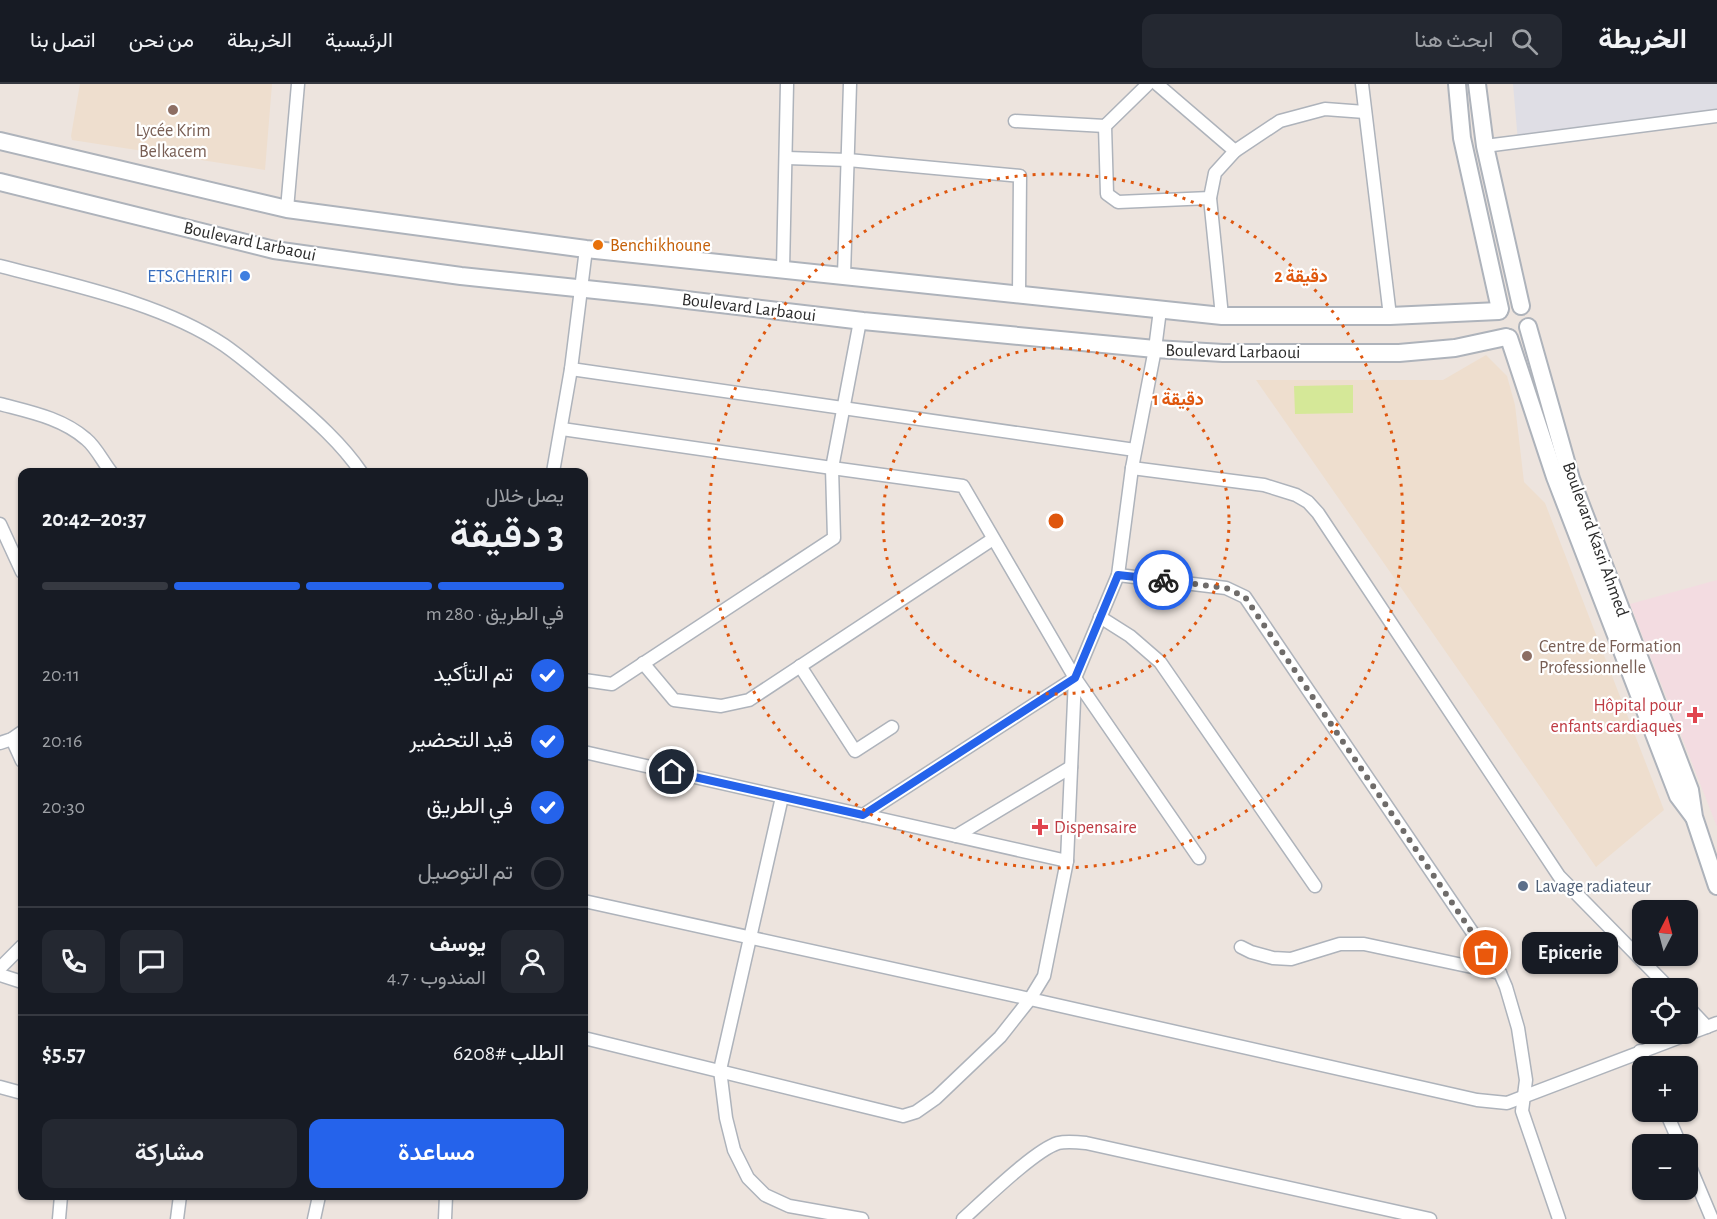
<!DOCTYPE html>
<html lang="ar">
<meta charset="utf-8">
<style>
body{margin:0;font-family:"Alegreya Sans",Vazirmatn,sans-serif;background:#242831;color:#f1f3f6;direction:rtl;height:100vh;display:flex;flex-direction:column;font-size:22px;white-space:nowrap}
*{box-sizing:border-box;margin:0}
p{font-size:20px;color:#9ea1a6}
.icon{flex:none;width:33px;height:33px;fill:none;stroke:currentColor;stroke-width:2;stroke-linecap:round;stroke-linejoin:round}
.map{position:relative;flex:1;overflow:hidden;direction:ltr}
.side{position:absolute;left:18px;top:384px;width:570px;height:732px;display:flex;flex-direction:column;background:#171b24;border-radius:12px;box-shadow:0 2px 4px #0004;direction:rtl}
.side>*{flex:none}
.needle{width:39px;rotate:6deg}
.buttons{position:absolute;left:1632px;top:816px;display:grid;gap:12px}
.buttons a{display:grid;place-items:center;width:66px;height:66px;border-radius:12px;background:#171b24;box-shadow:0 2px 4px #0004;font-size:30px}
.pin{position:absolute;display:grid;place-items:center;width:51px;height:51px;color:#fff;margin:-26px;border:3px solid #fff;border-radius:50%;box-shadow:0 2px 6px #0007}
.courier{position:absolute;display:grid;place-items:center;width:60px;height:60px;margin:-30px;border:4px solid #2563eb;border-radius:50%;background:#fff;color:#222;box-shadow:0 2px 8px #0007}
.bubble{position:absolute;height:42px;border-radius:12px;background:#171b24;box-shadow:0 2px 4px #0004;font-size:20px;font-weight:600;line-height:42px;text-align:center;direction:rtl}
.headline em{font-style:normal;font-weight:600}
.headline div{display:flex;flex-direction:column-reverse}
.headline{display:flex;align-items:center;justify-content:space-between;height:102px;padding:0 24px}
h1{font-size:39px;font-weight:600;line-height:45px}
.bar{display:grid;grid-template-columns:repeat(4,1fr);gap:9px 6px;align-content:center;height:72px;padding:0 24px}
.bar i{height:8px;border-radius:4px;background:#363941}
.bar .current{background:#2563eb}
.bar p{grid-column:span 4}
.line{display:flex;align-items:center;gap:15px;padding:0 24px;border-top:2px solid #363941}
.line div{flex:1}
.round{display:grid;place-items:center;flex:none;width:63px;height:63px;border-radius:12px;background:#242831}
ol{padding:0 24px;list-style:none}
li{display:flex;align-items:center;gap:18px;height:66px}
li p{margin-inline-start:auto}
li .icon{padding:6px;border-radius:50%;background:#2563eb;color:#fff;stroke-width:4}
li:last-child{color:#9ea1a6}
li i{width:33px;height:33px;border:3px solid #363941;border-radius:50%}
.primary-button{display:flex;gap:12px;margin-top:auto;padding:12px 24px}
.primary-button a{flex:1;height:69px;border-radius:12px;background:#2563eb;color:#fff;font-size:24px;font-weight:600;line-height:69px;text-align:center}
.primary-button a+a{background:#242831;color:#f1f3f6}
header{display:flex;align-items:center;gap:36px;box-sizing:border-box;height:84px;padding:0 30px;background:#171b24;border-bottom:2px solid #363941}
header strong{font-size:28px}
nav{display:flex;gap:33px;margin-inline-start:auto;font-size:21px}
.search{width:420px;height:54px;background:#242831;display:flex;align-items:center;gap:15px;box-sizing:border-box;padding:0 21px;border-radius:12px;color:#9ea1a6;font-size:22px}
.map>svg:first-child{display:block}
.industrial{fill:#dfdee5}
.education{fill:#eedece}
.medical{fill:#f3dce1}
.pitch{fill:#d5e898}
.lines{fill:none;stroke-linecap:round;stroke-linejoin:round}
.minor-casing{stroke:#aeb3bb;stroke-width:15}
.secondary-casing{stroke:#aeb3bb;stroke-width:20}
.minor{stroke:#fff;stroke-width:12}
.secondary{stroke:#fff;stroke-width:16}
.done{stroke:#6f6c6a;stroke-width:6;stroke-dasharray:0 10.8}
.route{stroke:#2563eb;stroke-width:8}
.ring{fill:none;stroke:#df570e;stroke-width:3;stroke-dasharray:3 6}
.education-dot{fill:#8d6e63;stroke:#fff;stroke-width:2}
.food-dot{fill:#e8710a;stroke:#fff;stroke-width:2}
.shop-dot{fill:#3f7fe0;stroke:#fff;stroke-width:2}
.health-dot{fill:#e0444e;stroke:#fff;stroke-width:2}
.service-dot{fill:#5c6f8a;stroke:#fff;stroke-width:2}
.labels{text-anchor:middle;stroke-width:4.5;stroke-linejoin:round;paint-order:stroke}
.education-label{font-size:18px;fill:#785e54;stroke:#fff}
.street-label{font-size:18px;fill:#2b2b2b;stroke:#fff}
.food-label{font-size:18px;fill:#c56008;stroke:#fff;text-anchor:start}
.shop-label{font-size:18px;fill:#366cbe;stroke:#fff;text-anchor:end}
.health-label{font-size:18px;fill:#be3a42;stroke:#fff;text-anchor:end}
.service-label{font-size:18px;fill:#4e5e75;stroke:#fff;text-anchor:start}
.centre{fill:#df570e;stroke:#fff;stroke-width:3}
.ring-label{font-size:18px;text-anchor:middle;font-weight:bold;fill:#df570e;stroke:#fff;stroke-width:4.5;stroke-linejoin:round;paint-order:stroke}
</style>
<header>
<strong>الخريطة</strong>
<div class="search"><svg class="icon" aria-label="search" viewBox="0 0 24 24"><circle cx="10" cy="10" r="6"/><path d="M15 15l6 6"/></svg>ابحث هنا</div>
<nav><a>الرئيسية</a><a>الخريطة</a><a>من نحن</a><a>اتصل بنا</a></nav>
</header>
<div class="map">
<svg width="1717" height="1135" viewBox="0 0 1717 1135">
<rect width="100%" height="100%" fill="#ede4de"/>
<polygon class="industrial" points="1513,0 1717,0 1717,32 1518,58"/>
<g class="education">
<polygon points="80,0 272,0 265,86 72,56 71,52"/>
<polygon points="1486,271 1507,292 1515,321 1524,398 1545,419 1664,726 1596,783 1256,296 1443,296"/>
</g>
<polygon class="medical" points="1717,496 1717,743 1630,520"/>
<polygon class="pitch" points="1353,301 1353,329 1295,330 1294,302"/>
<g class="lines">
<defs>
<g id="minor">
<polyline points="1157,0 1235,67"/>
<polyline points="1362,0 1390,232"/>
<polyline points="1015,37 1105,42 1148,0"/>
<polyline points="1105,42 1107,110 1118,118 1210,114"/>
<polyline points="1485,62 1717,32"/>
<polyline points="787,74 848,76 1020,92 1019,210"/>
<polyline points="287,125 298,0"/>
<path d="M0,182C72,201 162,219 224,261C247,277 267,295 288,313C314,335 342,360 361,388"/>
<polyline points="783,185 787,0"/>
<polyline points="844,191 850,0"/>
<polyline points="1160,226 1155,265 1132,384 1118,491 1075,594 1067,777 1044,892 1030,915 1477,1016 1507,1019 1717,939"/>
<polyline points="1222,232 1210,114 1215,89 1235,67 1280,37 1325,25 1365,28"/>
<polyline points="571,285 1135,366"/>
<path d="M0,320C30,328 62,334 86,355C96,363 103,378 111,388"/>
<polyline points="562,345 832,384 860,237"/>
<polyline points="1132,384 1264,401 1296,411 1308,418 1318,429 1559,792 1669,904"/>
<polyline points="553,388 571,285 586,165"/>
<polyline points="0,440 22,488"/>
<polyline points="1118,491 1226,504 1245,513 1500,889 1506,903 1518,944 1526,996 1522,1027 1559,1135"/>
<polyline points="1100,533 1130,552 1160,578 1315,802"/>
<polyline points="643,579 674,616 721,622 749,616 993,455"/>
<polyline points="800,582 855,667 892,643"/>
<polyline points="584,596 612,600 834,454 832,384 963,402 1075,594 1199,774"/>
<polyline points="12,655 22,677"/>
<polyline points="0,659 12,655 22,648"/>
<polyline points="584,668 1067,777"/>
<polyline points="782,713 720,986 726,1034 734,1066 748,1094 765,1111 789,1122 862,1135"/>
<polyline points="863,731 1075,594"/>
<polyline points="956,752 1071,683"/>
<polyline points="584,817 1030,915 1000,953 936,1014 916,1028 903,1032 584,954"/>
<polyline points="1241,863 1251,868 1273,874 1291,875 1340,860 1364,860 1500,889"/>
<polyline points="0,884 22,862"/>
<polyline points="0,891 22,898"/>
<polyline points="1688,923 1707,943"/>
<polyline points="1640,967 1647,982"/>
<polyline points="0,1003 22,1009"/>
<polyline points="1666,1028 1680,1060"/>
<polyline points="1688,1078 1712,1135"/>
<polyline points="59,1135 61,1112"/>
<polyline points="177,1135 180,1112"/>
<polyline points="314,1135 319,1112"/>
<polyline points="445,1135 446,1112"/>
<path d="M963,1135C983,1117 1035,1066 1058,1059C1066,1057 1077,1058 1086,1059L1430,1135"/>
</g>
<g id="secondary">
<polyline points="1457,0 1462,54 1500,225"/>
<polyline points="1477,0 1485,62 1521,222"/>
<polyline points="0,57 287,125 586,165 1222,232 1390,232 1499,227"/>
<polyline points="0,98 274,166 461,192 653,212 863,237 1155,265 1223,269 1399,269 1455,264 1506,253"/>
<polyline points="1528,243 1571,395 1690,706 1694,733 1717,802"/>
<polyline points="1509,254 1555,393 1678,712 1693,732"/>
</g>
</defs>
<use href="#minor" class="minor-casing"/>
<use href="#secondary" class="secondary-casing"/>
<use href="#minor" class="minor"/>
<use href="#secondary" class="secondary"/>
</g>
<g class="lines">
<polyline class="done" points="1163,496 1226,504 1245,513 1486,869"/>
<polyline class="route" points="672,688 863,731 1075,594 1118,491 1163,496"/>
</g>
<g class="ring">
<circle cx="1056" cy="437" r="173"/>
<circle cx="1056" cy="437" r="347"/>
</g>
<g class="education-dot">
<circle cx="173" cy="26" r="6"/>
<circle cx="1527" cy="572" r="6"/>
</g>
<circle class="food-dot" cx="598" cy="161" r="6"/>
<circle class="shop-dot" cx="245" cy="192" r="6"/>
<g class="health-dot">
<path d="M1692 622h6v6h6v6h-6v6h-6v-6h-6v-6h6z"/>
<path d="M1037 734h6v6h6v6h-6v6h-6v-6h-6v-6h6z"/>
</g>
<circle class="service-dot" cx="1523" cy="802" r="6"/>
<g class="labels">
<g class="education-label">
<text x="173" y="52">Lycée Krim<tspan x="173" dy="21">Belkacem</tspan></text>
<text x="1539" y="568" text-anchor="start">Centre de Formation<tspan x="1539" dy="21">Professionnelle</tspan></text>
</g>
<g class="street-label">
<text transform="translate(250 157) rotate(12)" y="6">Boulevard Larbaoui</text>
<text transform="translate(749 223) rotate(7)" y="6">Boulevard Larbaoui</text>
<text transform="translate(1233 267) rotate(1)" y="6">Boulevard Larbaoui</text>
<text transform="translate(1596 455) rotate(70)" y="6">Boulevard Kasri Ahmed</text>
</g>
<g class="food-label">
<text x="610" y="167">Benchikhoune</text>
</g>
<g class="shop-label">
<text x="233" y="198">ETS.CHERIFI</text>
</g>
<g class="health-label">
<text x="1682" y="627">Hôpital pour<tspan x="1682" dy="21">enfants cardiaques</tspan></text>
<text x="1054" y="749" text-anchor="start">Dispensaire</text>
</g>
<g class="service-label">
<text x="1535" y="808">Lavage radiateur</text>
</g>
</g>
<circle cx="1056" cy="437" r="9" class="centre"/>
<g class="ring-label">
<text x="1301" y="198">2 دقيقة</text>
<text x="1178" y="321">1 دقيقة</text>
</g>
</svg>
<div class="buttons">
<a><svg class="needle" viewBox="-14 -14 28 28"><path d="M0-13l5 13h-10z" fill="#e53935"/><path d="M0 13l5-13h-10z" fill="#9ea1a6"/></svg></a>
<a><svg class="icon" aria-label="locate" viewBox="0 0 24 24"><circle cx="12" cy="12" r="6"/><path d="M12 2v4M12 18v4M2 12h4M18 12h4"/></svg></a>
<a>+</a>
<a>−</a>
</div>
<div class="pin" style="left:1486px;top:869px;background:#ea580c"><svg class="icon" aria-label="bag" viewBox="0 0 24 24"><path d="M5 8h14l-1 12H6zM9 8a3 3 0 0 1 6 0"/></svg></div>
<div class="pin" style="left:672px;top:688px;background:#1f2937"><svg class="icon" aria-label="home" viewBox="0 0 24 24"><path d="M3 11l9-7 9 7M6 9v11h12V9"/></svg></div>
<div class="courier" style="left:1163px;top:496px"><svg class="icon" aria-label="bike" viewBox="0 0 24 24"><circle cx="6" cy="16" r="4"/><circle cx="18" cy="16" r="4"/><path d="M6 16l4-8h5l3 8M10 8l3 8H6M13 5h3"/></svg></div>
<div class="bubble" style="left:1522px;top:848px;width:96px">Epicerie</div>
<section class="side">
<div class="headline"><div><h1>3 دقيقة</h1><p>يصل خلال</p></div><em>20:37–20:42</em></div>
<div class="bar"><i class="current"></i><i class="current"></i><i class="current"></i><i></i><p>في الطريق · 280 m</p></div>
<ol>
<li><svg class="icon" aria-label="check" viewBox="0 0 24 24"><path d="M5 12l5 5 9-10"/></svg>تم التأكيد<p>20:11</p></li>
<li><svg class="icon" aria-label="check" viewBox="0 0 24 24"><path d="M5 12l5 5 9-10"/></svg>قيد التحضير<p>20:16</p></li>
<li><svg class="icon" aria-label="check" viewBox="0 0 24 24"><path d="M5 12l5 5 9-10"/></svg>في الطريق<p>20:30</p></li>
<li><i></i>تم التوصيل</li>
</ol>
<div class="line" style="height:108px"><a class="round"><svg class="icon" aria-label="person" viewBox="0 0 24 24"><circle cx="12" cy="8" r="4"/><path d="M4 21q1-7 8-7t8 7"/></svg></a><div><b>يوسف</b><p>المندوب · 4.7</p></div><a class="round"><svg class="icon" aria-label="chat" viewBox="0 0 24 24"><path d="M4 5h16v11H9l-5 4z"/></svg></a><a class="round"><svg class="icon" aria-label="phone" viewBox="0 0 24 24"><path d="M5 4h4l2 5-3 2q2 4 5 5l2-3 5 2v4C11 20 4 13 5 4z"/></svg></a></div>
<div class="line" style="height:78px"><div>الطلب #6208</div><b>$5.57</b></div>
<div class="primary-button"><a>مساعدة</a><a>مشاركة</a></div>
</section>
</div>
